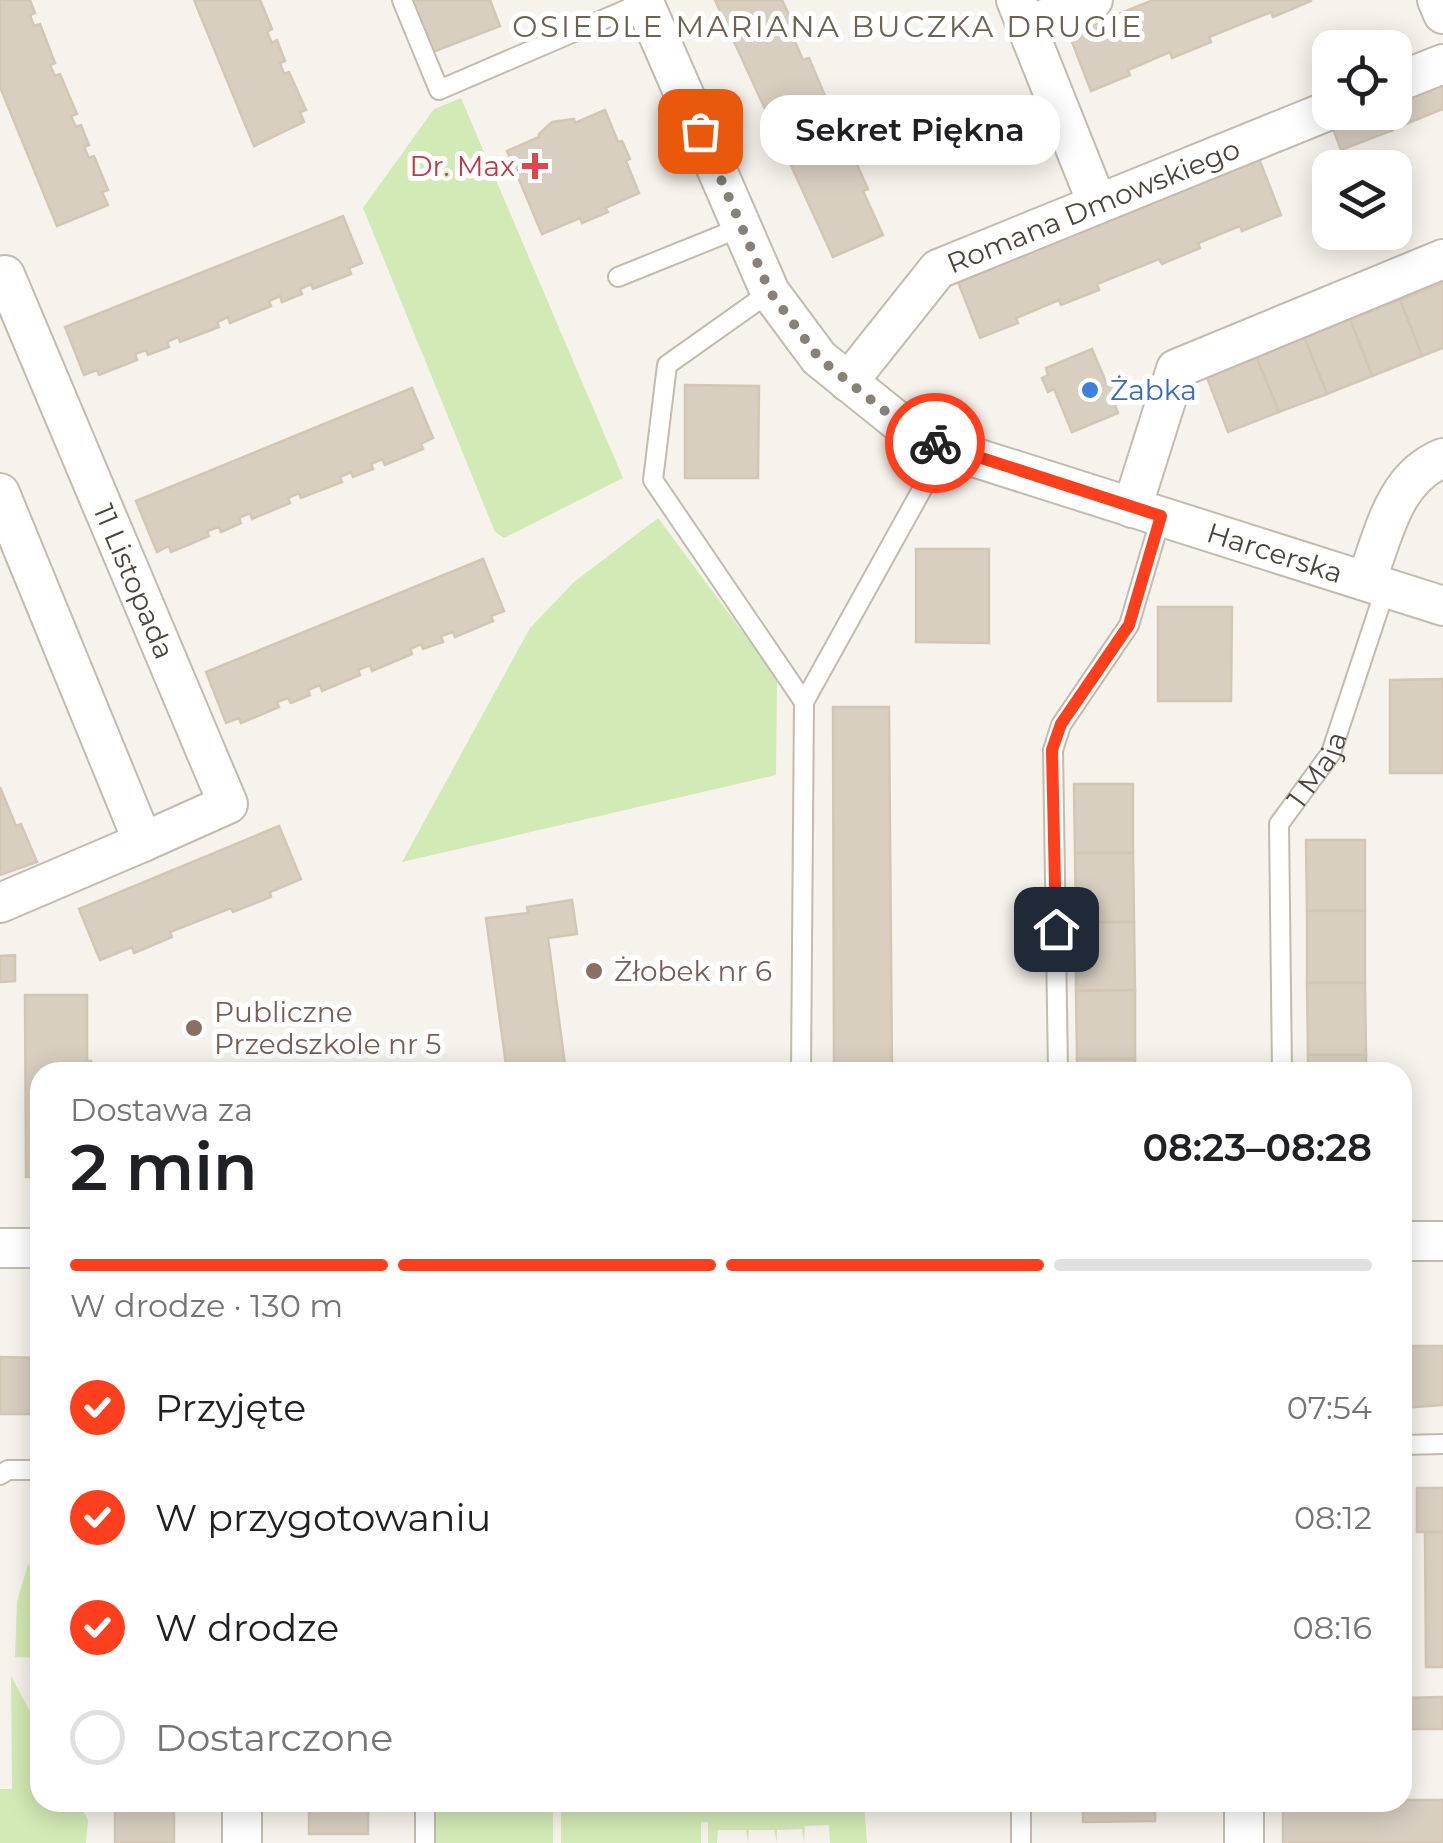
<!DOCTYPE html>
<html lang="pl">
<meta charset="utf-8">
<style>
body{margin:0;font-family:Montserrat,sans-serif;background:#f6f6f6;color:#202124;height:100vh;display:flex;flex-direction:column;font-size:38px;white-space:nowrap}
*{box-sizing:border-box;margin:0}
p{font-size:32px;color:#757577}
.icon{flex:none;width:55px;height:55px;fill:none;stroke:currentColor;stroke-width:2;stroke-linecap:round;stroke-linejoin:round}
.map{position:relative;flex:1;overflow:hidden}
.drawer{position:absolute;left:30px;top:1062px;width:1382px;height:750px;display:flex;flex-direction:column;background:#fff;border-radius:30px;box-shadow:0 5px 25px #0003}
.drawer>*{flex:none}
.tools{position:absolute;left:1312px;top:30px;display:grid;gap:20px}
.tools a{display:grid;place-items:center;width:100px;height:100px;border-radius:20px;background:#fff;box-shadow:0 5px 25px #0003;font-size:50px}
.pin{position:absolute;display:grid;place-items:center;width:85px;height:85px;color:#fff;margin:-42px;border-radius:20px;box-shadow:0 5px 15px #0006}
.courier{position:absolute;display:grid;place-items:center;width:100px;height:100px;margin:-50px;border:8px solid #fc3f1d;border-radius:50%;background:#fff;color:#222;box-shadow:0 2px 12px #0007}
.bubble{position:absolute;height:70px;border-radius:30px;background:#fff;box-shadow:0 5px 25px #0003;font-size:32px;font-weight:600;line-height:70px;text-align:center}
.summary em{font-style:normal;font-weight:600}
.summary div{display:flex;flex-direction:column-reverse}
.summary{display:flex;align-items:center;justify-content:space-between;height:170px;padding:0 40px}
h1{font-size:65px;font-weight:600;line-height:75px}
.bar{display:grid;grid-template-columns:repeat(4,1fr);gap:15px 10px;align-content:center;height:120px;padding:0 40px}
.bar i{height:12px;border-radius:8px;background:#e0e0e0}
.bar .on{background:#fc3f1d}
.bar p{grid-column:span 4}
ol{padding:0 40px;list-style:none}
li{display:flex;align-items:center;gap:30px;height:110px}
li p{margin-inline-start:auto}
li .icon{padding:10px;border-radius:50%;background:#fc3f1d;color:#fff;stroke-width:4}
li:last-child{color:#757577}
li i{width:55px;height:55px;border:5px solid #e0e0e0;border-radius:50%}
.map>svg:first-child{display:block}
.green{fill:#d2eab5}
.building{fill:#d8cfc1;stroke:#d3c7b4;stroke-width:2.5}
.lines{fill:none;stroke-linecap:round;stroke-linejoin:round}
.service-casing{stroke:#c2bbae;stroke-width:22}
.minor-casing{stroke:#c2bbae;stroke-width:42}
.service{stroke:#fff;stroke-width:18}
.minor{stroke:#fff;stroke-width:38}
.done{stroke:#878178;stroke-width:10;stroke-dasharray:0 18}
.route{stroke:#fc3f1d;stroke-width:12}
.health-dot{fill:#e0444e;stroke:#fff;stroke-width:4}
.shop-dot{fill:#3f7fe0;stroke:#fff;stroke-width:4}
.education-dot{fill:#8d6e63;stroke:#fff;stroke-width:4}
.labels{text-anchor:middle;stroke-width:10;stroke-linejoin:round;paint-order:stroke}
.health-label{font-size:28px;fill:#be3a42;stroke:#fff;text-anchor:end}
.street-label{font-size:28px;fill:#4b4439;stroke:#fff}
.shop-label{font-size:28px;fill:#366cbe;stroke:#fff;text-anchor:start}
.education-label{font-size:28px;fill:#785e54;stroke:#fff;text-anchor:start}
.neighbourhood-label{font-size:30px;letter-spacing:2.5px;fill:#6e6250;stroke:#fff}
</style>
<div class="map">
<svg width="1443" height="1843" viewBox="0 0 1443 1843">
<rect width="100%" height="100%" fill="#f6f3ec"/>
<g class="green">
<polygon points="461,98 623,478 504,538 495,532 363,208 434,109"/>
<polygon points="658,518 777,678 776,775 402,862 530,628 574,582"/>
<polygon points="28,1564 40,1580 40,1645 36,1658 15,1657 17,1602"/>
<polygon points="11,1676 40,1730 40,1802 79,1803 88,1820 86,1843 0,1843 0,1789 12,1789"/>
<rect x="436" y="1803" width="117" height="40"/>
<polygon points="561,1803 864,1803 867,1843 830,1843 829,1825 805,1826 804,1843 802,1829 777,1830 777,1843 774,1830 749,1830 748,1843 746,1830 718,1830 717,1843 708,1843 708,1822 701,1822 701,1843 561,1843"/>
</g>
<g class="building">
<polygon points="0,0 30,0 35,13 30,15 34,26 40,24 55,63 50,65 55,76 60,74 77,114 71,116 76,127 81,125 89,145 84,147 89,158 94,156 108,190 102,192 108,205 57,226 0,87"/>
<polygon points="194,0 260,0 272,29 267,32 272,43 277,40 285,61 280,63 284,74 289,72 306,110 300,112 304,122 254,146"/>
<polygon points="412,0 490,0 500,26 433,52"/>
<polygon points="715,0 782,0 798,34 793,37 803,60 809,58 825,96 821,98 846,153 851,151 868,189 863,191 883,235 833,257"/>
<polygon points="1153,0 1311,0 1311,1 1273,17 1271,12 1209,37 1211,42 1172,58 1170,52 1128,70 1130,75 1091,91 1069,34"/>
<polygon points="1443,82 1443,109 1403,125 1395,102"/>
<polygon points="605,110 618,142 622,141 630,159 626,161 639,193 605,208 608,212 582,223 580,218 542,234 507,151 539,137 539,134 552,122 574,119 575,123"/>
<polygon points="1368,112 1386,112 1393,130 1341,150 1332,126"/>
<polygon points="1259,159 1281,215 1242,231 1240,226 1198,243 1200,248 1162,264 1159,259 1097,284 1099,290 1061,305 1059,300 1016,318 1018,323 980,338 958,282"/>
<polygon points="343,216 362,263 349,268 351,274 313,289 311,284 300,289 302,294 282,302 280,296 269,301 271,306 230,323 228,317 217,322 219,327 180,342 178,337 167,342 169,347 148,355 146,350 135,354 137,360 99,375 97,370 84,375 65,327"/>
<polygon points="1443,283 1443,348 1422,356 1400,300"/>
<polygon points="1400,300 1422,356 1372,376 1350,319"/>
<polygon points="1350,319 1372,376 1327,394 1304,337"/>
<polygon points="1304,337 1327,394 1279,412 1256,356"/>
<polygon points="1092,349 1106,382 1119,376 1127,396 1114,402 1118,413 1072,432 1054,389 1048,392 1042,378 1048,375 1046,368"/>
<polygon points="1256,356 1279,412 1228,432 1206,375"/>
<polygon points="685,385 759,386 758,478 685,478"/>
<polygon points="412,388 433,438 421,444 423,449 385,465 382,459 371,464 373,469 353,477 351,472 340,477 342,482 301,498 299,493 288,498 290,503 252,519 250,513 239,518 241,523 221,532 219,527 207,531 209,536 171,552 169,546 157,552 136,501"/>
<polygon points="916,549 989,549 989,643 916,642"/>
<polygon points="483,559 504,611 491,616 493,621 455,637 453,632 441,636 443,642 423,649 421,644 410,649 412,654 372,671 370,665 358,670 360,675 322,691 320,685 308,690 310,695 291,703 288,698 277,702 279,707 241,723 239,718 226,723 206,672"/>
<polygon points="1158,607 1232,607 1231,701 1158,701"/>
<polygon points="1443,679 1443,773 1390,773 1390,680"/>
<polygon points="833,707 889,707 892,1072 834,1072"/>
<polygon points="1074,784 1133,784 1133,853 1075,853"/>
<polygon points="0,787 16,826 21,824 37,862 0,875"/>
<polygon points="279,826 301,879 270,892 271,897 233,912 231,908 170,932 172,937 134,953 132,947 100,960 79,909"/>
<polygon points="1306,840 1365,840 1365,911 1307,911"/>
<polygon points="1075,853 1133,853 1134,922 1076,922"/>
<polygon points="572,900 577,934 548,938 566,1072 507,1072 486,918 528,913 527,907"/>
<rect x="1307" y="911" width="58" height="72"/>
<polygon points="1076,922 1134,922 1135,990 1076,991"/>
<polygon points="15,955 15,981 0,982 0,956"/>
<polygon points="1307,983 1365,983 1366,1055 1308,1055"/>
<polygon points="1135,990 1135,1059 1077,1059 1076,991"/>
<polygon points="25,995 87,995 87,1061 91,1061 91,1072 40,1072 40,1177 26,1177"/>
<rect x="1308" y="1055" width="58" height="17"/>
<rect x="1077" y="1059" width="58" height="13"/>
<polygon points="1402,1346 1443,1346 1443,1405 1402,1408"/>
<polygon points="0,1357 40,1358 40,1414 0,1414"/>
<rect x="1417" y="1488" width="26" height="44"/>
<polygon points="1425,1532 1443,1532 1443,1667 1426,1667"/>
<polygon points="1443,1697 1443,1729 1402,1729 1402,1698"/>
<polygon points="1402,1800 1443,1800 1443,1843 1283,1843 1283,1802"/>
<rect x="115" y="1802" width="59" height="41"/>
<rect x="309" y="1802" width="59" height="32"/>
<polygon points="1083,1802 1155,1802 1155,1821 1083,1822"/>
</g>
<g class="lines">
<defs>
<g id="service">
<polyline points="402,0 439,90 644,2"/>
<polyline points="618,277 742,227"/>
<polyline points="770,292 667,365 653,480 804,702 801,1072"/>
<polyline points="804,702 945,448"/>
<polyline points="1058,1072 1053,750 1061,725 1129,625 1161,517"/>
<path id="s1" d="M1282,1072L1279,824L1331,753L1386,587"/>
<polyline points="1402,1445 1443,1444"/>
<polyline points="0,1475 8,1470 40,1470"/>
<polyline points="425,1843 425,1802"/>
<polyline points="1021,1843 1021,1806"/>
</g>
<g id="minor">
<path id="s2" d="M643,0L770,292L819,358L896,420L945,448L1443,606"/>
<polyline points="1016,0 1097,203"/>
<polyline points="1437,0 1443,14"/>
<polyline points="1027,26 1093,0"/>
<polyline points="1395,83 1443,64"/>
<path id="s3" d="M0,277L5,275L228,804L143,842"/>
<path id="s4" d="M848,382L938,269L1330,110"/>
<polyline points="0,493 143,842 0,903"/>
<polyline points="1132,508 1176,369 1443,259"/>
<path d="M1366,581C1384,535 1393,478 1443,458"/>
<polyline points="1402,1241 1443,1241"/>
<polyline points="0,1248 40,1248"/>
<polyline points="1244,1802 1244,1843"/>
<polyline points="242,1843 242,1802"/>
</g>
</defs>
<use href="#service" class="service-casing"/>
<use href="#minor" class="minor-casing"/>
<use href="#service" class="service"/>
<use href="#minor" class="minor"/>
</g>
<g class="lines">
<polyline class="done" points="700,131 770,292 819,358 896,420 935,443"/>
<polyline class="route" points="935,443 1161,516 1129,625 1061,724 1052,750 1056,929"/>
</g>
<path class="health-dot" d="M530 151h10v10h10v10h-10v10h-10v-10h-10v-10h10z"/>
<circle class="shop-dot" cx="1090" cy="390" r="10"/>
<g class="education-dot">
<circle cx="594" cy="971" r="10"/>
<circle cx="194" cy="1028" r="10"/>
</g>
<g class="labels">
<g class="health-label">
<text x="515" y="176">Dr. Max</text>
</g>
<g class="street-label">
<text dy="10" stroke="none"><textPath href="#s4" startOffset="312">Romana Dmowskiego</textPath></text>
<text dy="10" stroke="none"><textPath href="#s2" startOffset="902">Harcerska</textPath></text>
<text dy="10" stroke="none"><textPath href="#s3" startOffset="338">11 Listopada</textPath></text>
<text dy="10" stroke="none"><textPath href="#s1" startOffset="315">1 Maja</textPath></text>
</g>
<g class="shop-label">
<text x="1110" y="400">Żabka</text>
</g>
<g class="education-label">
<text x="614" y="981">Żłobek nr 6</text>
<text x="214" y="1022">Publiczne<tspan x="214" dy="32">Przedszkole nr 5</tspan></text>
</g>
<g class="neighbourhood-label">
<text x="828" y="37">OSIEDLE MARIANA BUCZKA DRUGIE</text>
</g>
</g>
</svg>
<div class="tools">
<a><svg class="icon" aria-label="locate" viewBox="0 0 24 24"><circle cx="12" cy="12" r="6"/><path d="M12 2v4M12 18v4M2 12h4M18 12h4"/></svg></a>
<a><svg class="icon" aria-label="layers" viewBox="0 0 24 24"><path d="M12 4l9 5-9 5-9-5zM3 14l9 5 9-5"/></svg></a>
</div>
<div class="pin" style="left:700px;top:131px;background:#ea580c"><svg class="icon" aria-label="bag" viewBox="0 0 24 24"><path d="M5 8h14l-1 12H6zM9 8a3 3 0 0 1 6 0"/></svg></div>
<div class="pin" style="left:1056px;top:929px;background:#1f2937"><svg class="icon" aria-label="home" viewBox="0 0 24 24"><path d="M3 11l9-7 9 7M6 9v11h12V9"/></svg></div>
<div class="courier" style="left:935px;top:443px"><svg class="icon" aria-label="bike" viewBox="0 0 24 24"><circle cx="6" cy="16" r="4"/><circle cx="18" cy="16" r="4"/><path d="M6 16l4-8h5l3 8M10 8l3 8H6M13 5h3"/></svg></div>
<div class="bubble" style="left:760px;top:95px;width:300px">Sekret Piękna</div>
<section class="drawer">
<div class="summary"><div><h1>2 min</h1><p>Dostawa za</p></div><em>08:23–08:28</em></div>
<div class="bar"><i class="on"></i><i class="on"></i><i class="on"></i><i></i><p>W drodze · 130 m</p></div>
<ol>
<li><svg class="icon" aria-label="check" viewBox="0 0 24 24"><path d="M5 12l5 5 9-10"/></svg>Przyjęte<p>07:54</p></li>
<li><svg class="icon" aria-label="check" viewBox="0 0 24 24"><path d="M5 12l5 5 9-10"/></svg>W przygotowaniu<p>08:12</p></li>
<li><svg class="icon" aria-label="check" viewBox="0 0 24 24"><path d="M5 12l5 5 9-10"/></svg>W drodze<p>08:16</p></li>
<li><i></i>Dostarczone</li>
</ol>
</section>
</div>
